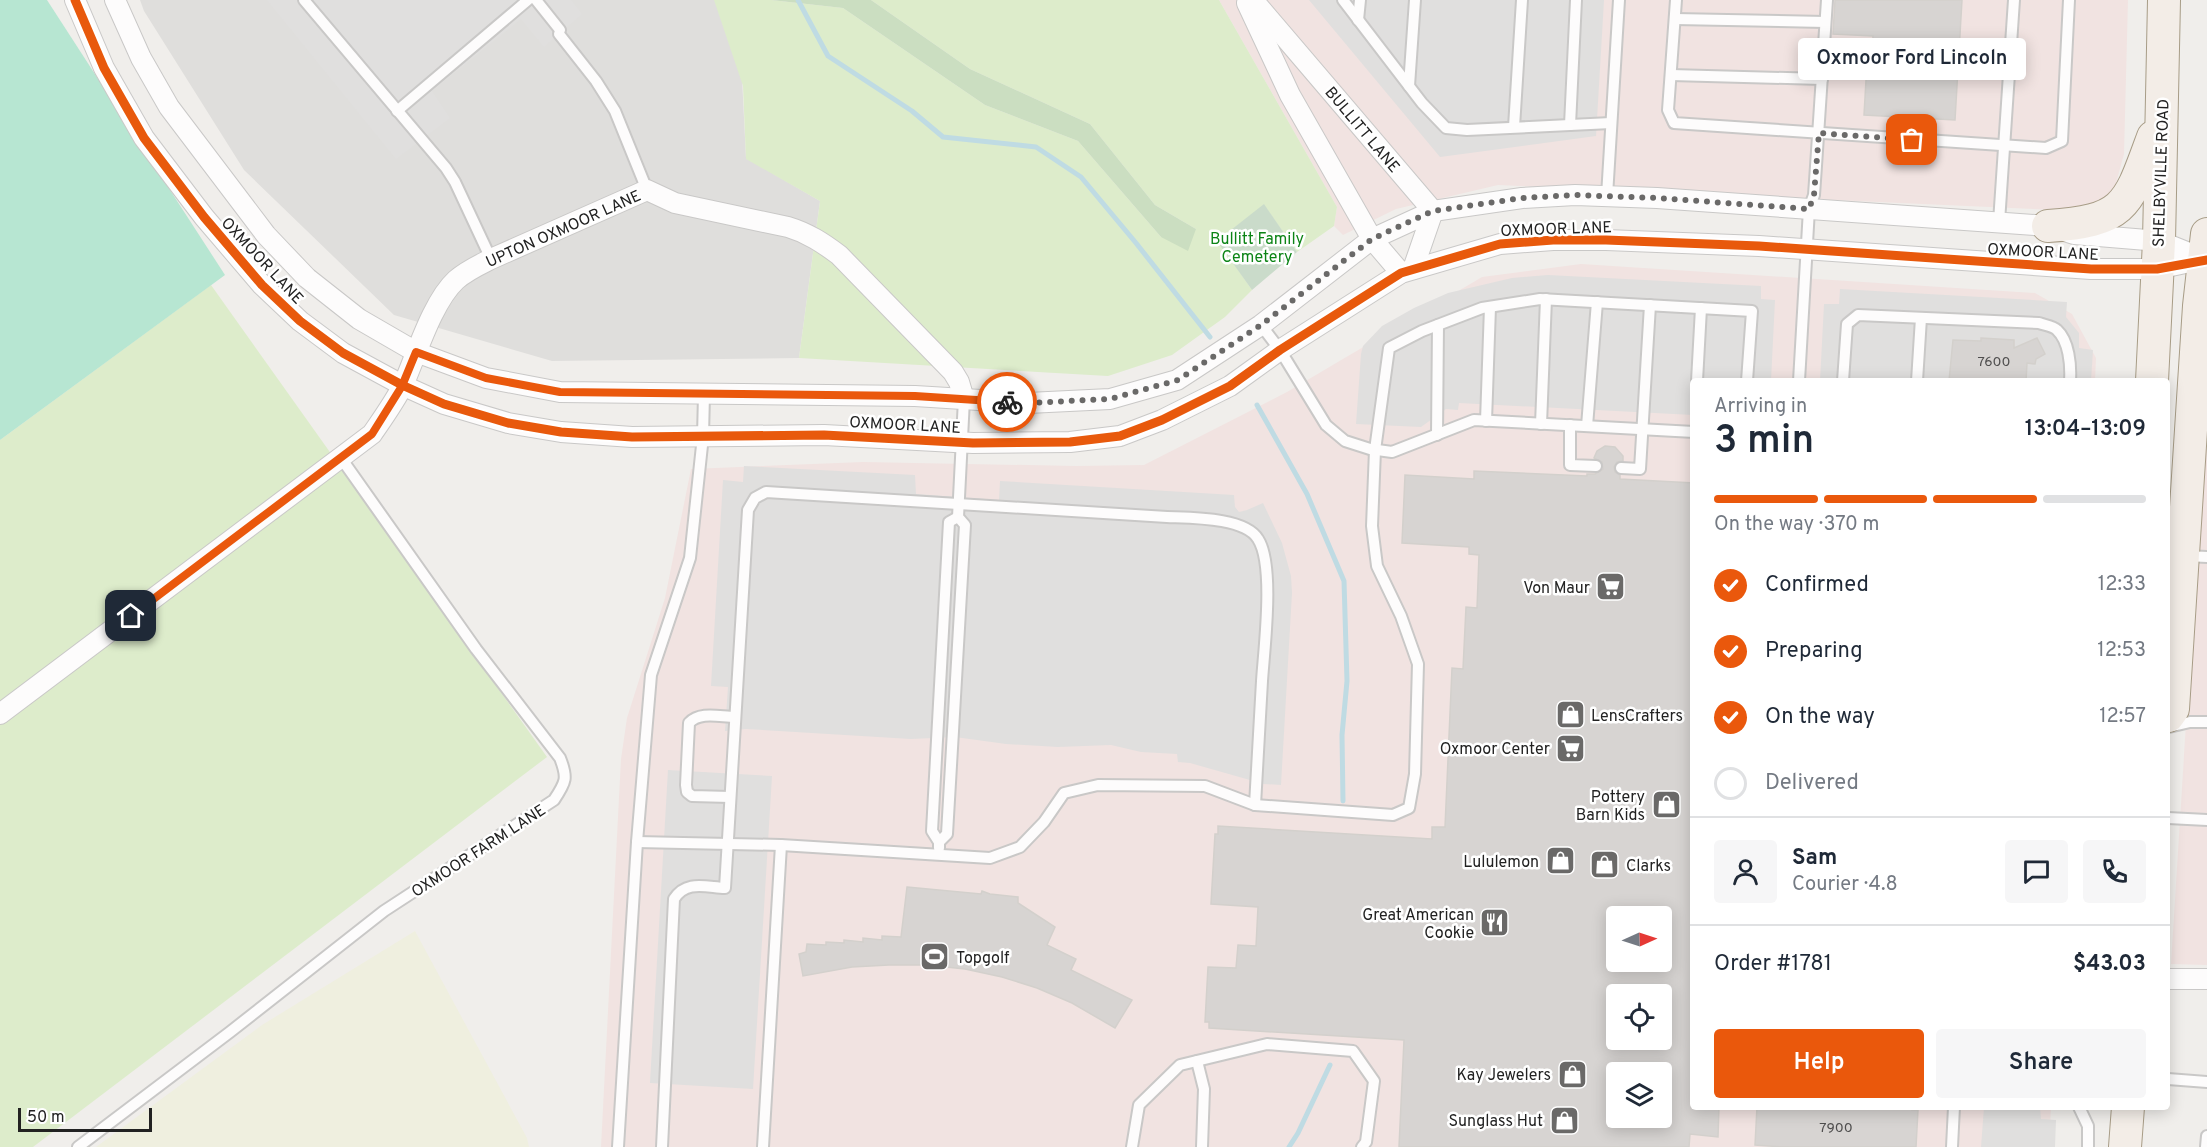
<!DOCTYPE html>
<meta charset="utf-8">
<style>
body{margin:0;font-family:Overpass,sans-serif;background:#f6f6f7;color:#1f2937;height:100vh;display:flex;flex-direction:column;font-size:22px;white-space:nowrap}
*{box-sizing:border-box;margin:0}
p{font-size:20px;color:#747a83}
.icon{flex:none;width:33px;height:33px;fill:none;stroke:currentColor;stroke-width:2;stroke-linecap:round;stroke-linejoin:round}
.map{position:relative;flex:1;overflow:hidden}
.panel{position:absolute;left:1690px;top:378px;width:480px;height:732px;display:flex;flex-direction:column;background:#fff;border-radius:6px;box-shadow:0 3px 15px #0003}
.panel>*{flex:none}
.needle{width:39px;rotate:87deg}
.fabs{position:absolute;left:1606px;top:906px;display:grid;gap:12px}
.fabs a{display:grid;place-items:center;width:66px;height:66px;border-radius:6px;background:#fff;box-shadow:0 3px 15px #0003;font-size:30px}
.scale{position:absolute;left:18px;bottom:15px;width:134px;box-sizing:border-box;padding-left:6px;border:3px solid #222;border-top:0;font-size:16px;line-height:21px;white-space:nowrap;color:#222;-webkit-text-stroke:4px #fff;paint-order:stroke}
.pin{position:absolute;display:grid;place-items:center;width:51px;height:51px;color:#fff;margin:-26px;border-radius:12px;box-shadow:0 3px 9px #0006}
.courier{position:absolute;display:grid;place-items:center;width:60px;height:60px;margin:-30px;border:4px solid #ea580c;border-radius:50%;background:#fff;color:#222;box-shadow:0 2px 8px #0007}
.bubble{position:absolute;height:42px;border-radius:6px;background:#fff;box-shadow:0 3px 15px #0003;font-size:20px;font-weight:600;line-height:42px;text-align:center}
.overview em{font-style:normal;font-weight:600}
.overview div{display:flex;flex-direction:column-reverse}
.overview{display:flex;align-items:center;justify-content:space-between;height:102px;padding:0 24px}
h1{font-size:39px;font-weight:600;line-height:45px}
.bar{display:grid;grid-template-columns:repeat(4,1fr);gap:9px 6px;align-content:center;height:72px;padding:0 24px}
.bar i{height:8px;border-radius:4px;background:#e0e1e3}
.bar .selected{background:#ea580c}
.bar p{grid-column:span 4}
.line{display:flex;align-items:center;gap:15px;padding:0 24px;border-top:2px solid #e0e1e3}
.line div{flex:1}
.round{display:grid;place-items:center;flex:none;width:63px;height:63px;border-radius:6px;background:#f6f6f7}
ol{padding:0 24px;list-style:none}
li{display:flex;align-items:center;gap:18px;height:66px}
li p{margin-inline-start:auto}
li .icon{padding:6px;border-radius:50%;background:#ea580c;color:#fff;stroke-width:4}
li:last-child{color:#747a83}
li i{width:33px;height:33px;border:3px solid #e0e1e3;border-radius:50%}
.button{display:flex;gap:12px;margin-top:auto;padding:12px 24px}
.button a{flex:1;height:69px;border-radius:6px;background:#ea580c;color:#fff;font-size:24px;font-weight:600;line-height:69px;text-align:center}
.button a+a{background:#f6f6f7;color:#1f2937}
.map>svg:first-child{display:block}
.residential{fill:#dfdedc}
.commercial{fill:#f1e3e1;fill-rule:evenodd}
.farmland{fill:#efefdf}
.grass{fill:#ddeccb}
.forest{fill:#cbdec1}
.cemetery{fill:#cadbca}
.pitch{fill:#b7e6d2}
.parking{fill:#e0dfde}
.lines{fill:none;stroke-linecap:round;stroke-linejoin:round}
.stream{stroke:#bfdbe3;stroke-width:5}
.building{fill:#d7d4d2;stroke:#d3d0cc;stroke-width:1.5;fill-rule:evenodd}
.service-casing{stroke:#c9c8c7;stroke-width:14}
.minor-casing{stroke:#c9c8c7;stroke-width:22}
.primary-casing{stroke:#a79c86;stroke-width:34}
.service{stroke:#fdfcfc;stroke-width:10}
.minor{stroke:#fdfcfc;stroke-width:20}
.primary{stroke:#f3ede7;stroke-width:32}
.cycleway-casing{stroke:#fff;stroke-width:13}
.cycleway{stroke:#e8590c;stroke-width:9}
.done{stroke:#6a6968;stroke-width:6;stroke-dasharray:0 10.8}
.route{stroke:#ea580c;stroke-width:8}
.labels{text-anchor:middle;stroke-width:5;stroke-linejoin:round;paint-order:stroke}
.number-label{font-size:14px;fill:#4f4e4e}
.street-label{font-size:16px;fill:#222;stroke:#fff}
.park-label{font-size:16px;fill:#0c8416;stroke:#fff}
.poi-label{font-size:16px;fill:#222;stroke:#fff;text-anchor:end}
</style>
<div class="map">
<svg width="2207" height="1147" viewBox="0 0 2207 1147">
<rect width="100%" height="100%" fill="#f0eeeb"/>
<polygon class="residential" points="140,0 715,0 742,78 746,158 820,201 799,358 552,361 394,315 244,170 144,11"/>
<g class="commercial">
<polygon points="1219,0 2128,0 2124,154 2112,198 2076,211 1498,185 1396,209 1343,235 1334,226 1337,207"/>
<path d="M1581,264L2035,293L2072,314L2096,358L2095,381H1694V1107H2051L2049,1147H601L621,759L627,718L665,598L691,469L863,462L1076,466L1144,465L1287,392L1482,277ZM1617,916H1662V962H1617ZM1617,994H1662V1040H1617ZM1617,1072H1662V1118H1617Z"/>
<polygon points="2207,387 2207,965 2171,964"/>
</g>
<polygon class="farmland" points="415,931 527,1138 529,1147 96,1147 262,1025"/>
<g class="grass">
<polygon points="714,0 771,0 843,8 985,105 1078,141 1161,237 1196,229 1155,205 1090,124 970,69 871,0 1219,0 1337,207 1334,226 1297,252 1264,205 1218,241 1252,290 1225,317 1172,355 1108,376 799,358 820,201 746,159 743,86"/>
<polygon points="211,285 547,757 33,1147 0,1147 0,440"/>
</g>
<polygon class="forest" points="771,0 871,0 970,69 1090,124 1155,205 1196,229 1188,251 1161,237 1078,141 985,105 843,8"/>
<polygon class="cemetery" points="1264,204 1297,252 1252,290 1217,241"/>
<polygon class="pitch" points="0,0 47,0 225,275 0,440"/>
<g class="parking">
<polygon points="267,0 571,0 582,14 544,47 521,19 432,91 450,118 396,159"/>
<polygon points="1309,0 1604,0 1596,136 1440,157"/>
<polygon points="1548,275 1761,286 1761,299 1775,300 1771,381 1694,381 1693,415 1459,403 1458,410 1446,409 1421,427 1356,424 1361,354 1363,346 1382,326 1414,308 1448,293 1512,278"/>
<polygon points="1840,289 2067,302 2066,317 2079,333 2079,348 2093,350 2091,381 1820,381 1824,304 1839,304"/>
<polygon points="744,466 915,475 916,494 999,500 1000,481 1234,495 1235,507 1239,512 1247,510 1263,503 1282,543 1291,576 1292,593 1281,785 1264,784 1190,763 1178,762 1177,754 1141,752 1111,745 1058,747 1006,744 955,737 911,739 746,729 725,731 728,687 711,686 723,480 743,482"/>
<polygon points="668,770 772,776 753,1089 650,1083"/>
<polygon points="1984,1107 2040,1107 2041,1119 2056,1120 2055,1147 1981,1147"/>
</g>
<g class="lines">
<g class="stream">
<polyline points="798,0 828,56 912,111 943,137 1036,147 1081,177 1136,243 1210,337"/>
<polyline points="1257,405 1307,494 1344,581 1347,681 1342,735 1343,801"/>
<polyline points="1289,1147 1298,1133 1330,1065"/>
</g>
</g>
<g class="building">
<polygon points="1835,0 1962,0 1955,120 1864,115 1867,63 1872,63 1873,36 1833,34"/>
<polygon points="1981,338 2014,340 2014,348 2037,338 2045,354 2036,359 2035,364 2027,363 2026,381 1949,381 1953,340 1981,341"/>
<path d="M1605,446L1615,447L1623,456V461L1617,462L1614,467L1615,472L1620,475V479L1694,483V1107H1719L1718,1137L1690,1134L1689,1147H1399L1404,1040L1209,1028V1022H1205L1208,967L1236,968L1238,945L1256,946L1258,907L1211,904L1215,834H1218V826L1432,839V827H1445L1452,668L1463,669L1466,607L1477,608L1479,555L1469,554V547L1402,543L1405,475L1474,479V471L1587,476V474H1595L1603,469L1602,462L1594,458L1597,451ZM1617,916H1662V962H1617ZM1617,994H1662V1040H1617ZM1617,1072H1662V1118H1617Z"/>
<polygon points="907,887 981,894 982,891 990,894 1018,897 1018,903 1055,927 1047,945 1076,959 1071,970 1132,1000 1115,1028 1072,1003 1037,988 1002,977 965,969 927,965 889,965 852,967 803,976 799,954 806,952 807,944 826,945 826,942 844,943 844,940 863,942 863,938 882,940 882,936 901,937"/>
<polygon points="1757,1107 1912,1107 1912,1110 1918,1110 1916,1147 1783,1147 1755,1145"/>
</g>
<g class="lines">
<defs>
<g id="service">
<polyline points="304,0 446,168 455,182 491,259"/>
<polyline points="536,0 560,30"/>
<polyline points="1343,0 1422,103 1446,128 1467,130 1611,123"/>
<polyline points="1676,0 1668,110 1674,123 2046,148 2062,141 2069,0"/>
<polyline points="1675,19 1825,22"/>
<polyline points="1358,20 1360,0"/>
<polyline points="559,34 596,81 615,111 647,190"/>
<polyline points="1671,75 1822,79"/>
<polyline points="1409,86 1415,0"/>
<polyline points="397,111 528,0"/>
<polyline points="1570,125 1576,0"/>
<polyline points="1514,127 1522,0"/>
<polyline points="1607,196 1619,0"/>
<polyline points="1999,222 2014,0"/>
<polyline points="1261,325 1280,350 1326,425 1345,441 1370,449 1392,452 1474,420 1694,432"/>
<polyline points="1697,381 1701,308"/>
<polyline points="1799,381 1809,209 1814,195 1816,166 1827,0"/>
<path d="M1843,381L1847,324L1858,315L2039,323C2044,325 2053,326 2057,330C2069,341 2071,365 2070,381"/>
<polyline points="1917,381 1921,318"/>
<polyline points="1486,421 1490,307"/>
<polyline points="1541,424 1546,299"/>
<polyline points="1570,425 1570,465 1596,466"/>
<polyline points="1587,426 1597,302"/>
<polyline points="1437,435 1438,325"/>
<polyline points="1621,468 1640,469 1650,305"/>
<polyline points="2186,556 2207,557"/>
<polyline points="2169,727 2190,722 2207,722"/>
<path d="M730,797L692,796L687,792L686,785L689,723C700,711 720,717 735,717"/>
<polyline points="2168,818 2207,820"/>
<polyline points="637,842 781,845 990,858 1020,847 1044,822 1064,793 1098,785 1205,786 1255,805 1393,815 1409,808 1415,774 1418,664 1401,616 1377,566 1372,526 1375,450 1389,348 1422,331 1482,308 1540,299 1752,311 1747,381"/>
<polyline points="939,842 947,834 965,525 958,517 964,399"/>
<polyline points="939,848 939,842 932,831 949,522 958,517"/>
<polyline points="1197,1061 1204,1089 1202,1147"/>
<polyline points="2168,1079 2207,1082"/>
<polyline points="2079,1107 2088,1126 2088,1147"/>
<path d="M78,1147L230,1032L384,911L554,800C566,782 568,778 560,758L476,649L341,458"/>
<polyline points="618,1147 637,842 651,675 690,558 703,436 704,394"/>
<path d="M662,1147L674,899C686,880 705,887 725,888L748,510L755,498L766,492L1167,517C1190,518 1245,517 1258,539C1275,565 1264,649 1262,681C1260,722 1257,763 1255,805"/>
<polyline points="763,1147 781,845"/>
<polyline points="1132,1147 1139,1105 1180,1065 1267,1044 1353,1051 1374,1081 1366,1142 1362,1147"/>
<polyline points="1952,1147 1954,1107"/>
<polyline points="2206,1147 2207,1136"/>
</g>
<g id="minor">
<polyline points="75,0 104,68 144,138 204,217 262,285 300,321 343,353 402,385 444,404 508,423 561,432 632,437 824,435 973,443 1070,442 1120,436 1162,420 1230,386 1280,350 1401,273 1500,244 1553,240 1606,240 1759,246 2091,269 2157,269 2204,259"/>
<polyline points="115,0 141,58 169,107 266,235 307,278 359,319 416,352 486,378 560,392 915,396 1028,403 1110,399 1177,380 1261,325 1372,239 1433,211 1522,198 1575,195 1657,198 2048,226 2074,234 2159,241 2204,259"/>
<polyline points="1253,0 1433,211 1413,269"/>
<polyline points="1247,3 1290,95 1372,239 1401,273"/>
<path d="M0,714L372,434C383,418 396,400 404,383C417,353 433,301 456,280C466,271 479,265 491,259L647,190L675,203L788,227C808,233 823,243 839,255L953,372L959,382L964,399"/>
<polyline points="2168,979 2207,979"/>
</g>
<g id="primary">
<path d="M2048,226C2126,221 2128,205 2153,137"/>
<polyline points="2152,381 2159,241 2164,0"/>
<polyline points="2168,716 2173,709 2199,306 2207,234"/>
<polyline points="2125,1147 2128,1107"/>
</g>
</defs>
<use href="#service" class="service-casing"/>
<use href="#minor" class="minor-casing"/>
<use href="#primary" class="primary-casing"/>
<use href="#service" class="service"/>
<use href="#minor" class="minor"/>
<use href="#primary" class="primary"/>
<defs>
<polyline id="cycleway" points="75,0 104,68 144,138 204,217 262,285 300,321 343,353 402,385 444,404 508,423 561,432 632,437 824,435 973,443 1070,442 1120,436 1162,420 1230,386 1280,350 1401,273 1500,244 1553,240 1606,240 1759,246 2091,269 2157,269 2207,260"/>
</defs>
<use href="#cycleway" class="cycleway-casing"/>
<use href="#cycleway" class="cycleway"/>
</g>
<g class="lines">
<polyline class="done" points="1007,402 1028,403 1110,399 1178,380 1261,325 1372,239 1433,211 1522,198 1575,195 1657,198 1809,209 1814,195 1819,133 1912,140"/>
<polyline class="route" points="131,616 372,434 402,386 416,352 486,378 560,392 915,396 1007,402"/>
</g>
<defs>
<symbol id="supermarket-square" viewBox="-11 -11 22 22"><rect x="-9" y="-9" width="18" height="18" rx="4" fill="#6a6968" stroke="#fff"/><path d="M-6-5.5h2.5l.6 2H6L4.5 2H-2.5L-4.4-4H-6ZM-1.5 3.2a1.3 1.3 0 1 0 .1 0ZM3 3.2a1.3 1.3 0 1 0 .1 0Z" fill="#fff"/></symbol>
<symbol id="shop-square" viewBox="-11 -11 22 22"><rect x="-9" y="-9" width="18" height="18" rx="4" fill="#6a6968" stroke="#fff"/><path d="M-5-2.5h2.3a2.7 3.5 0 0 1 5.4 0H5L5.5 6h-11ZM-1.5-2.5h3a1.5 2.3 0 0 0-3 0Z" fill="#fff"/></symbol>
<symbol id="restaurant-square" viewBox="-11 -11 22 22"><rect x="-9" y="-9" width="18" height="18" rx="4" fill="#6a6968" stroke="#fff"/><path d="M-5-6h1v4h1v-4h1v4h1v-4h1v5L-1.5 .5V6h-2V.5L-5-1ZM5-6V6H3V1.5H1.5Q1.5-4 5-6Z" fill="#fff"/></symbol>
<symbol id="stadium-square" viewBox="-11 -11 22 22"><rect x="-9" y="-9" width="18" height="18" rx="4" fill="#6a6968" stroke="#fff"/><path d="M0-5a6.5 5 0 1 0 0 10a6.5 5 0 1 0 0-10ZM-3.5-1.8h7v3.6h-7Z" fill="#fff"/></symbol>
</defs>
<g fill-rule="evenodd">
<use href="#supermarket-square" x="1594" y="570" width="33" height="33"/>
<use href="#shop-square" x="1554" y="698" width="33" height="33"/>
<use href="#supermarket-square" x="1554" y="732" width="33" height="33"/>
<use href="#shop-square" x="1650" y="788" width="33" height="33"/>
<use href="#shop-square" x="1544" y="844" width="33" height="33"/>
<use href="#shop-square" x="1588" y="848" width="33" height="33"/>
<use href="#restaurant-square" x="1478" y="906" width="33" height="33"/>
<use href="#stadium-square" x="918" y="940" width="33" height="33"/>
<use href="#shop-square" x="1556" y="1058" width="33" height="33"/>
<use href="#shop-square" x="1548" y="1104" width="33" height="33"/>
</g>
<g class="labels">
<g class="number-label">
<text x="1994" y="366">7600</text>
<text x="1836" y="1132">7900</text>
</g>
<g class="street-label">
<text transform="translate(1363 129) rotate(50)" y="6">BULLITT LANE</text>
<text transform="translate(2160 173) rotate(-88)" y="6">SHELBYVILLE ROAD</text>
<text transform="translate(563 228) rotate(-24)" y="6">UPTON OXMOOR LANE</text>
<text transform="translate(1556 228) rotate(-2)" y="6">OXMOOR LANE</text>
<text transform="translate(2043 251) rotate(3)" y="6">OXMOOR LANE</text>
<text transform="translate(263 260) rotate(47)" y="6">OXMOOR LANE</text>
<text transform="translate(905 424) rotate(3)" y="6">OXMOOR LANE</text>
<text transform="translate(478 850) rotate(-33)" y="6">OXMOOR FARM LANE</text>
</g>
<g class="park-label">
<text x="1257" y="244">Bullitt Family<tspan x="1257" dy="18">Cemetery</tspan></text>
</g>
<g class="poi-label">
<text x="1590" y="593">Von Maur</text>
<text x="1591" y="721" text-anchor="start">LensCrafters</text>
<text x="1550" y="754">Oxmoor Center</text>
<text x="1645" y="802">Pottery<tspan x="1645" dy="18">Barn Kids</tspan></text>
<text x="1539" y="867">Lululemon</text>
<text x="1626" y="871" text-anchor="start">Clarks</text>
<text x="1474" y="920">Great American<tspan x="1474" dy="18">Cookie</tspan></text>
<text x="956" y="963" text-anchor="start">Topgolf</text>
<text x="1551" y="1080">Kay Jewelers</text>
<text x="1543" y="1126">Sunglass Hut</text>
</g>
</g>
</svg>
<div class="fabs">
<a><svg class="needle" viewBox="-14 -14 28 28"><path d="M0-13l5 13h-10z" fill="#e53935"/><path d="M0 13l5-13h-10z" fill="#747a83"/></svg></a>
<a><svg class="icon" aria-label="locate" viewBox="0 0 24 24"><circle cx="12" cy="12" r="6"/><path d="M12 2v4M12 18v4M2 12h4M18 12h4"/></svg></a>
<a><svg class="icon" aria-label="layers" viewBox="0 0 24 24"><path d="M12 4l9 5-9 5-9-5zM3 14l9 5 9-5"/></svg></a>
</div>
<div class="scale">50 m</div>
<div class="pin" style="left:1912px;top:140px;background:#ea580c"><svg class="icon" aria-label="bag" viewBox="0 0 24 24"><path d="M5 8h14l-1 12H6zM9 8a3 3 0 0 1 6 0"/></svg></div>
<div class="pin" style="left:131px;top:616px;background:#1f2937"><svg class="icon" aria-label="home" viewBox="0 0 24 24"><path d="M3 11l9-7 9 7M6 9v11h12V9"/></svg></div>
<div class="courier" style="left:1007px;top:402px"><svg class="icon" aria-label="bike" viewBox="0 0 24 24"><circle cx="6" cy="16" r="4"/><circle cx="18" cy="16" r="4"/><path d="M6 16l4-8h5l3 8M10 8l3 8H6M13 5h3"/></svg></div>
<div class="bubble" style="left:1798px;top:38px;width:228px">Oxmoor Ford Lincoln</div>
<section class="panel">
<div class="overview"><div><h1>3 min</h1><p>Arriving in</p></div><em>13:04–13:09</em></div>
<div class="bar"><i class="selected"></i><i class="selected"></i><i class="selected"></i><i></i><p>On the way · 370 m</p></div>
<ol>
<li><svg class="icon" aria-label="check" viewBox="0 0 24 24"><path d="M5 12l5 5 9-10"/></svg>Confirmed<p>12:33</p></li>
<li><svg class="icon" aria-label="check" viewBox="0 0 24 24"><path d="M5 12l5 5 9-10"/></svg>Preparing<p>12:53</p></li>
<li><svg class="icon" aria-label="check" viewBox="0 0 24 24"><path d="M5 12l5 5 9-10"/></svg>On the way<p>12:57</p></li>
<li><i></i>Delivered</li>
</ol>
<div class="line" style="height:108px"><a class="round"><svg class="icon" aria-label="person" viewBox="0 0 24 24"><circle cx="12" cy="8" r="4"/><path d="M4 21q1-7 8-7t8 7"/></svg></a><div><b>Sam</b><p>Courier · 4.8</p></div><a class="round"><svg class="icon" aria-label="chat" viewBox="0 0 24 24"><path d="M4 5h16v11H9l-5 4z"/></svg></a><a class="round"><svg class="icon" aria-label="phone" viewBox="0 0 24 24"><path d="M5 4h4l2 5-3 2q2 4 5 5l2-3 5 2v4C11 20 4 13 5 4z"/></svg></a></div>
<div class="line" style="height:78px"><div>Order #1781</div><b>$43.03</b></div>
<div class="button"><a>Help</a><a>Share</a></div>
</section>
</div>
